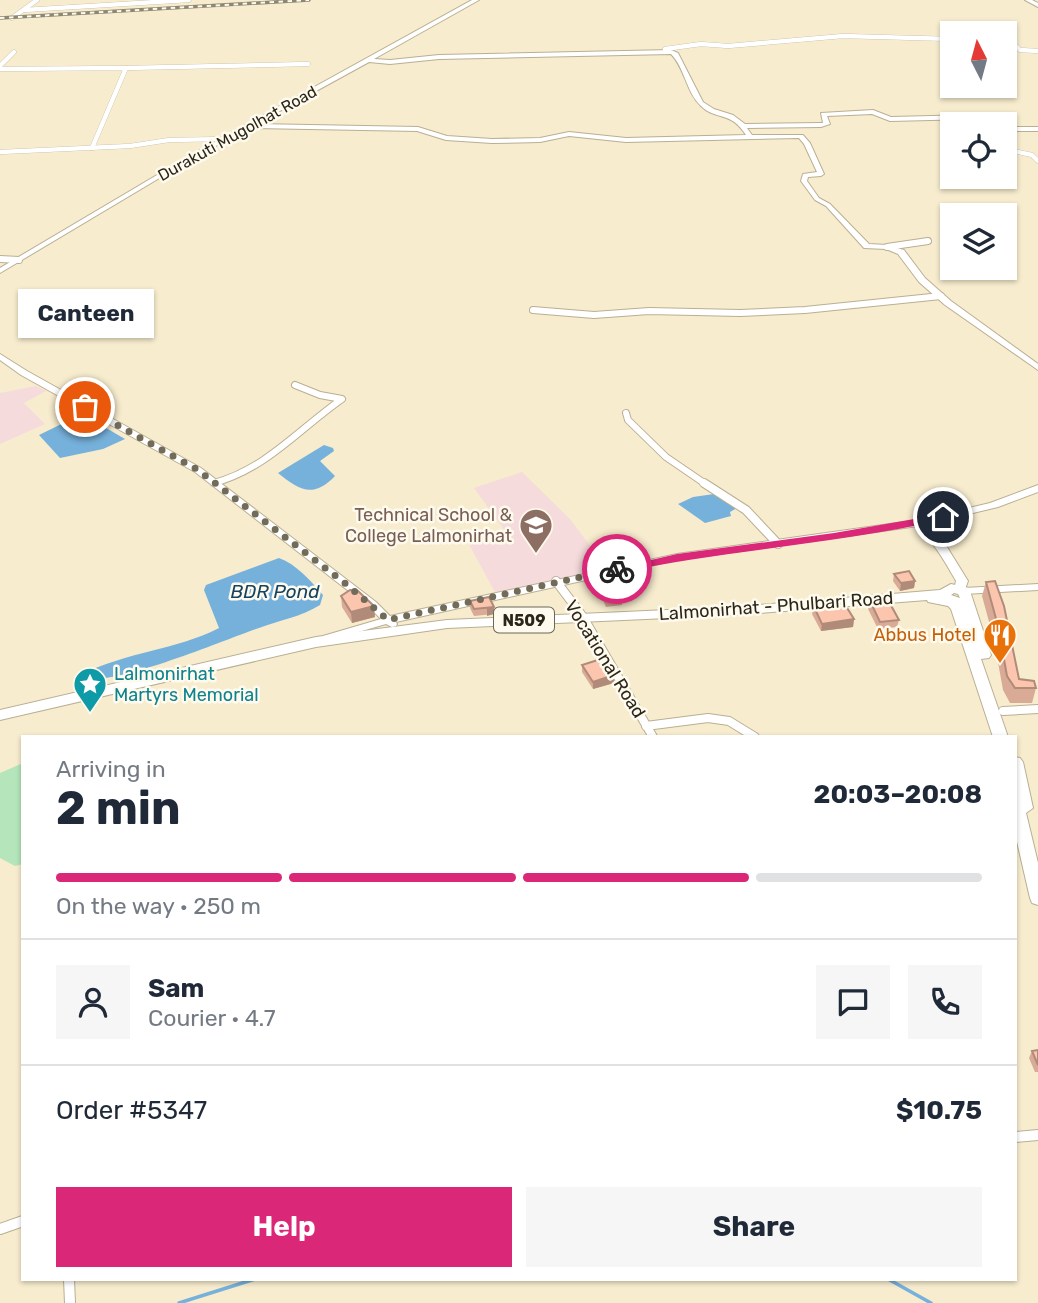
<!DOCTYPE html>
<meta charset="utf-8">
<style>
body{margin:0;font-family:Rubik,sans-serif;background:#f6f6f7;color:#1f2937;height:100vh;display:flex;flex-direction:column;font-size:26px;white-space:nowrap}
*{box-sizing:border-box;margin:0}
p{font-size:23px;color:#747a83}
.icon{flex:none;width:38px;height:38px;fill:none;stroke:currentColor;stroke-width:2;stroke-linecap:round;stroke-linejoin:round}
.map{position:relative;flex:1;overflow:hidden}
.side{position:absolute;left:21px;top:735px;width:996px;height:546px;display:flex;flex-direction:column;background:#fff;border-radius:0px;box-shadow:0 2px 5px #0004}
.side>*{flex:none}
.needle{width:46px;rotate:354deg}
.tools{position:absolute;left:940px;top:21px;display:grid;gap:14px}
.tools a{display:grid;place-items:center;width:77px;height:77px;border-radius:0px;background:#fff;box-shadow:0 2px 5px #0004;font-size:35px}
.pin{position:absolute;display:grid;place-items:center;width:60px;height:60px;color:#fff;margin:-30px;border:4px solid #fff;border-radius:50%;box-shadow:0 2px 7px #0007}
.courier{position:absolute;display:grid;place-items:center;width:70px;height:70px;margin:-35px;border:5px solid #db2777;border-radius:50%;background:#fff;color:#222;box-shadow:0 2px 9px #0007}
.bubble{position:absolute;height:49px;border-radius:0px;background:#fff;box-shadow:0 2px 5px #0004;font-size:23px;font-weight:700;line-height:49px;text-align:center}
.summary em{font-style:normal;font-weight:700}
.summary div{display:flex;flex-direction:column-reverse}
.summary{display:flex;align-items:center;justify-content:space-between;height:119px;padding:0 35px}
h1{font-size:46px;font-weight:700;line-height:52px}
.bar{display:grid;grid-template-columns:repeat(4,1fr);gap:10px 7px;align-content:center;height:84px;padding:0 35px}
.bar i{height:9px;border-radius:5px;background:#e0e1e3}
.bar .current{background:#db2777}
.bar p{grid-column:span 4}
.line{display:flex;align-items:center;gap:18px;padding:0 35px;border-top:2px solid #e0e1e3}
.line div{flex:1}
.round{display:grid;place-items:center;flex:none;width:74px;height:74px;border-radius:0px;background:#f6f6f7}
.button{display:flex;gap:14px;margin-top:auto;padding:14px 35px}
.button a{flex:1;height:80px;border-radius:0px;background:#db2777;color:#fff;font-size:28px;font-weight:700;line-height:80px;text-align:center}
.button a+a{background:#f6f6f7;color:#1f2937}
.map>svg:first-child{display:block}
.education{fill:#f6dbdc}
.green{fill:#b4e5bb}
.water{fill:#76b1db}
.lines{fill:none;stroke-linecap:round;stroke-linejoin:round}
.stream{stroke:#76b1db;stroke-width:3.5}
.street-far3-casing{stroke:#baaf93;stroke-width:5}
.street-far2-casing{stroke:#baaf93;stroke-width:8}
.street-far1-casing{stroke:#baaf93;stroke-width:10}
.street-casing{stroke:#baaf93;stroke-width:12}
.secondary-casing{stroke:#baaf93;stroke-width:2}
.primary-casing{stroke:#baaf93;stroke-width:2}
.highway-casing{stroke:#baaf93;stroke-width:2}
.street-far3{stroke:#fff;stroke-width:4.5}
.street-far2{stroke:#fff;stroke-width:6}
.street-far1{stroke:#fff;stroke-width:8}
.street{stroke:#fff;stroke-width:10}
.secondary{fill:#fff;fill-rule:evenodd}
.primary{fill:#fff;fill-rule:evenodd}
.highway{fill:#fff;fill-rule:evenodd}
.rail-casing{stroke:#8d8671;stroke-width:3.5}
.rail{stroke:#fefaee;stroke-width:2;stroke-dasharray:4.5;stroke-linecap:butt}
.wall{fill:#d9aa96}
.shaded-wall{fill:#b08b7a}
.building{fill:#fcc6ae;stroke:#b08b7a;stroke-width:2}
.route{fill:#db2777}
.done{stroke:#726b59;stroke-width:7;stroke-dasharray:0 12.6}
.labels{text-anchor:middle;stroke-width:5;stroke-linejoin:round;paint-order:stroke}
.far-street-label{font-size:16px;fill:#2a261a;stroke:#fefaee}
.shield{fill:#fefaee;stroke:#6a665a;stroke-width:2}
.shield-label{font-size:16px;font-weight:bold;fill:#2a261a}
.education-label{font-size:18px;fill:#785e54;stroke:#fefaee;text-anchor:end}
.street-label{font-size:18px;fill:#2a261a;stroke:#fefaee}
.food-label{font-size:18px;fill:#c56008;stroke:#fefaee;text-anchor:end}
.culture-label{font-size:18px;fill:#0d838f;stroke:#fefaee;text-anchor:start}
.water-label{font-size:19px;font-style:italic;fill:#154360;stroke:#fefaee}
</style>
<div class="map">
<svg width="1038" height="1303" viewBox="0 0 1038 1303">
<rect width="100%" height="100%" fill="#f7ecce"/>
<g class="education">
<polygon points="36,386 46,391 24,403 45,424 0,444 0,393"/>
<polygon points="522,472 570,519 609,571 497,596 466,539 505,531 474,488"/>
</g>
<polygon class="green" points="23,763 23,864 15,866 0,858 0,773"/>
<g class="water">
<polygon points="82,414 125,439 103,449 60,458 39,435"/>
<path d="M324,445L333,448L334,451L320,461L335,476C313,499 299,490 278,473Z"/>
<polygon points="714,494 737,508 730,512 731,516 705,523 678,504 693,497"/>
<path d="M279,558C296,564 311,581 323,595L320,605C301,617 280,620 259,628C229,638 107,690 82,677L83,674C126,652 176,650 219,628L204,590L206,585Z"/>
</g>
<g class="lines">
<g class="stream">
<polyline points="888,1279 931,1303"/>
<polyline points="179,1303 255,1279"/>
</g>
<defs>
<g id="street-far3">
<polyline points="24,10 189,0"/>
<polyline points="12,18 37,0"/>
<polyline points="1004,40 1011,41 1020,50 1038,51"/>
<polyline points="665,52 665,49 701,44 728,46 843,36 952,39"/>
<polyline points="0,66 14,52"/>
<polyline points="126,68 308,64"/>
<polyline points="0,69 126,68 92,148"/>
<polyline points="1006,129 1014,151 1032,155 1038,161"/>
<polyline points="0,152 130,146 169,140 224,139"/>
</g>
<g id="street-far2">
<polyline points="887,247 928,241"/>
<polyline points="0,259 19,260"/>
<polyline points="533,310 594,315 649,311 740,313 805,310 941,296"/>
<polyline points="626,413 628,420 666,457 707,485"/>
<path d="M214,483C266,469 299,429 342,399L320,395L295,385"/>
</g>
<g id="street-far1">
<polyline points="704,483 746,510 778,544"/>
<polyline points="556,581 583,617 653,737"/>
<polyline points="1003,711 1038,709"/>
<polyline points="646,726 708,718 729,721 755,737"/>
</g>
<g id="street">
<polyline points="1015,1137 1038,1135"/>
<polyline points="0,1229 23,1221"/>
<polyline points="69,1279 70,1303"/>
</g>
<g id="secondary">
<path d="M472,0H479L374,59L390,60L439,55L671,50L678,53L703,102L714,109L733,115L745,124L821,123H823L821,113L873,110L891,117L972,115L1005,121L1008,127H1038V131H1004V124L972,119L890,121L872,114L827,116L830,124L821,127L747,128L752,135H803L810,143L824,174L821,176L808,177L807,181L819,198L830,204L869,244L887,245L904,250L925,278L951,301L1038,364V370L945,305L919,282L898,254L886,249L864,248L826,206L815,200L801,181L803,174L817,172L804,144L799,138L626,142L569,136L540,142L492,143L446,140L417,131L249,128L188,161L0,273V268L184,159ZM671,54C685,68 686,92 701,106C716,121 730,110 746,135L626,138L569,132L540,138L492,139L447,136L418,127L256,124L369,62L390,64L439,59Z"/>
<polygon points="1025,0 1032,0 1038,3 1038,7"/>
<polygon points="0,354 27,371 201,468 376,602 390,616 677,554 918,520 923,523 918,526 677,560 396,622 397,624 396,626 392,627 386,624 327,641 322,638 323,636 381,619 368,606 195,472 21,375 0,360"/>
<polygon points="1038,584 1038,590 964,594 959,591 964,588"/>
</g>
<path id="primary" d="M1038,485V492L998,507L927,524L947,547L968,581L964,592H956L954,589L956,581C944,560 933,540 914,525L912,523L914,521L990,503Z"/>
<g id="highway">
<path d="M951,584L969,588L991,655L989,658L981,659L1008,737H993L951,609L948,606L928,602L927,600L734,615L447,628L316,647L0,720V710L316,637L447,620L734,607L940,590ZM954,593L958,594L960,598L951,595Z"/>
<polygon points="1015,757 1020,758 1023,762 1033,808 1026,813 1038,863 1038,905 1032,903 1030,898 1015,833"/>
</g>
</defs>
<use href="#street-far3" class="street-far3-casing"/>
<use href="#street-far2" class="street-far2-casing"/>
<use href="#street-far1" class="street-far1-casing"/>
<use href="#street" class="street-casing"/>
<use href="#secondary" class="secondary-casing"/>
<use href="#primary" class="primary-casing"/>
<use href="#highway" class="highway-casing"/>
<use href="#street-far3" class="street-far3"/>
<use href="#street-far2" class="street-far2"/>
<use href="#street-far1" class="street-far1"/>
<use href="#street" class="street"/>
<use href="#secondary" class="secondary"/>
<use href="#primary" class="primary"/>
<use href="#highway" class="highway"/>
<defs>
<polyline id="rail" points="0,18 309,0"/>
</defs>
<use href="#rail" class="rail-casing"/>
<use href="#rail" class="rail"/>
</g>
<g class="wall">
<polygon points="894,574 915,581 914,588 900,591 893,581"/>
<polygon points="986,582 1019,679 1036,688 1032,703 1010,703 1003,690 994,640 982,596"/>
<polygon points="602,587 613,590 622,598 622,605 606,607 601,595"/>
<polygon points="341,596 375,617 352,623 342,607"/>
<polygon points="489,597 494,614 474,616 470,608 470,601"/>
<polygon points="870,601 899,620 897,627 878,629 868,609"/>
<polygon points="814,607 854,619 853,627 821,631 812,614"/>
<polygon points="582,665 614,683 593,689 582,672"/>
<polygon points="1038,1050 1038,1072 1035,1072 1029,1058 1032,1051"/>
</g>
<g class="shaded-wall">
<polygon points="915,581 914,588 900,591 901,583"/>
<polygon points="374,606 375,617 352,623 351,612"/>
<polygon points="494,607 494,614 487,616 487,608"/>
<polygon points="854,619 853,627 821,631 822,624"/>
<polygon points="614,675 614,683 593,689 593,682"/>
</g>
<g class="building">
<polygon points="909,571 915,581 901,583 894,574"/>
<polygon points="995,581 1004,606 1019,679 1034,681 1036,688 1015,688 1007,676 998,626 986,582"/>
<polygon points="612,586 613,590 619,590 622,598 606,600 602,587"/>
<polygon points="350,590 358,591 374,606 351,612 341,596"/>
<polygon points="489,597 494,607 474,609 470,601"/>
<polygon points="888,600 899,620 880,622 870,601"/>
<polygon points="844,603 854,619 822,624 814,607"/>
<polygon points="604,658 614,675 593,682 582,665"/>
<polygon points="1038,1050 1038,1065 1032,1051"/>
</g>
<path class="route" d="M943,514L948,517L947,519C838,544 726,550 617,573L612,569L677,554L834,533Z"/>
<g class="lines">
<polyline class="done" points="85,407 198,470 346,584 388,620 617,569"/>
</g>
<defs>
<symbol id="school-pin" viewBox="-11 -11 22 30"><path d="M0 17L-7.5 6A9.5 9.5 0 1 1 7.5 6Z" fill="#8d6e63" stroke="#fefaee"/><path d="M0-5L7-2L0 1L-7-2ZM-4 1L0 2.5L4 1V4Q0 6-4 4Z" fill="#fff"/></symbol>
<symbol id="restaurant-pin" viewBox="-11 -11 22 30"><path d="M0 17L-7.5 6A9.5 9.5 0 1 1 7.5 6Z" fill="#e8710a" stroke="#fefaee"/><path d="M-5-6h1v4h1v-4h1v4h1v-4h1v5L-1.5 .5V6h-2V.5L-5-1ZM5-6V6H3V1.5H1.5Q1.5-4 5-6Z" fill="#fff"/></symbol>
<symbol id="sight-pin" viewBox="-11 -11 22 30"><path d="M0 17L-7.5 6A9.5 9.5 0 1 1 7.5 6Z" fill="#0f9aa8" stroke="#fefaee"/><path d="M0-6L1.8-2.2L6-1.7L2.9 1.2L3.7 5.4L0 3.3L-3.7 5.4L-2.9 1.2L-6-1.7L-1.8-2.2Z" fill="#fff"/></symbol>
</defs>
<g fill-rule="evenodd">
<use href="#school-pin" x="517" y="506" width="38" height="52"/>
<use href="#restaurant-pin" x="981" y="616" width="38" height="52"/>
<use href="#sight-pin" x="71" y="665" width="38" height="52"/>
</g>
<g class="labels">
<g class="far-street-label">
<text transform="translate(237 133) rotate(-29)" y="6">Durakuti Mugolhat Road</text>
</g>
<rect class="shield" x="494" y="607.5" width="60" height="25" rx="5"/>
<g class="shield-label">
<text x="524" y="626">N509</text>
</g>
<g class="education-label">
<text x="512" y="521">Technical School &amp;<tspan x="512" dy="21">College Lalmonirhat</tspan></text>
</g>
<g class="street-label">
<text transform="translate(776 606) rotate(-4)" y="6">Lalmonirhat - Phulbari Road</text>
<text transform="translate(605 659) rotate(58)" y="6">Vocational Road</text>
</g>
<g class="food-label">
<text x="976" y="641">Abbus Hotel</text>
</g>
<g class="culture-label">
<text x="114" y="680">Lalmonirhat<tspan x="114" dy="21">Martyrs Memorial</tspan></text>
</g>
<g class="water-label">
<text x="275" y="598">BDR Pond</text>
</g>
</g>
</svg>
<div class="tools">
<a><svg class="needle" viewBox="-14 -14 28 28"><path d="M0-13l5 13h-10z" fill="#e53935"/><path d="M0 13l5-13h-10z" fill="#747a83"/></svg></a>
<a><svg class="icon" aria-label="locate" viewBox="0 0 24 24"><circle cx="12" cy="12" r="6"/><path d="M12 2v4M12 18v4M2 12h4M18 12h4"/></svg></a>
<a><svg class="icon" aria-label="layers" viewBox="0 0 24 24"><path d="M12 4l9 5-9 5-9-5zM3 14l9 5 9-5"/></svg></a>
</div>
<div class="pin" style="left:85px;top:407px;background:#ea580c"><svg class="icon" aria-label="bag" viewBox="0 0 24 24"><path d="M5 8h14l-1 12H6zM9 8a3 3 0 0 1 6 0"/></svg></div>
<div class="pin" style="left:943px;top:517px;background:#1f2937"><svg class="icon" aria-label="home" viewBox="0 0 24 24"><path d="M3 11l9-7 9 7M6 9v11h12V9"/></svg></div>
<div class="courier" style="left:617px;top:569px"><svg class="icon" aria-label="bike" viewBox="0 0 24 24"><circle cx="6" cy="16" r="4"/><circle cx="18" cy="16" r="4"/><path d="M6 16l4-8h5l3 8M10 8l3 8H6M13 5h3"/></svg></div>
<div class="bubble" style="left:18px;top:289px;width:136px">Canteen</div>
<section class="side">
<div class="summary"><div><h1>2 min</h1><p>Arriving in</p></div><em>20:03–20:08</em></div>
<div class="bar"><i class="current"></i><i class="current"></i><i class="current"></i><i></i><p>On the way · 250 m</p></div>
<div class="line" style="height:126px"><a class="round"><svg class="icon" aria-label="person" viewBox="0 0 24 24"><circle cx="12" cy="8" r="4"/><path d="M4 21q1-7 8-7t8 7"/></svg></a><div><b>Sam</b><p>Courier · 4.7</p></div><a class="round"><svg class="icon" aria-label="chat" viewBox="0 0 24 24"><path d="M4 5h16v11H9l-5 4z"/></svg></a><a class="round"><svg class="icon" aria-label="phone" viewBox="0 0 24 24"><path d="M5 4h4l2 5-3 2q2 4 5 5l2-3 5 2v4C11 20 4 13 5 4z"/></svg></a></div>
<div class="line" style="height:91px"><div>Order #5347</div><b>$10.75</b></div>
<div class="button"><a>Help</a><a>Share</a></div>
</section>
</div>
